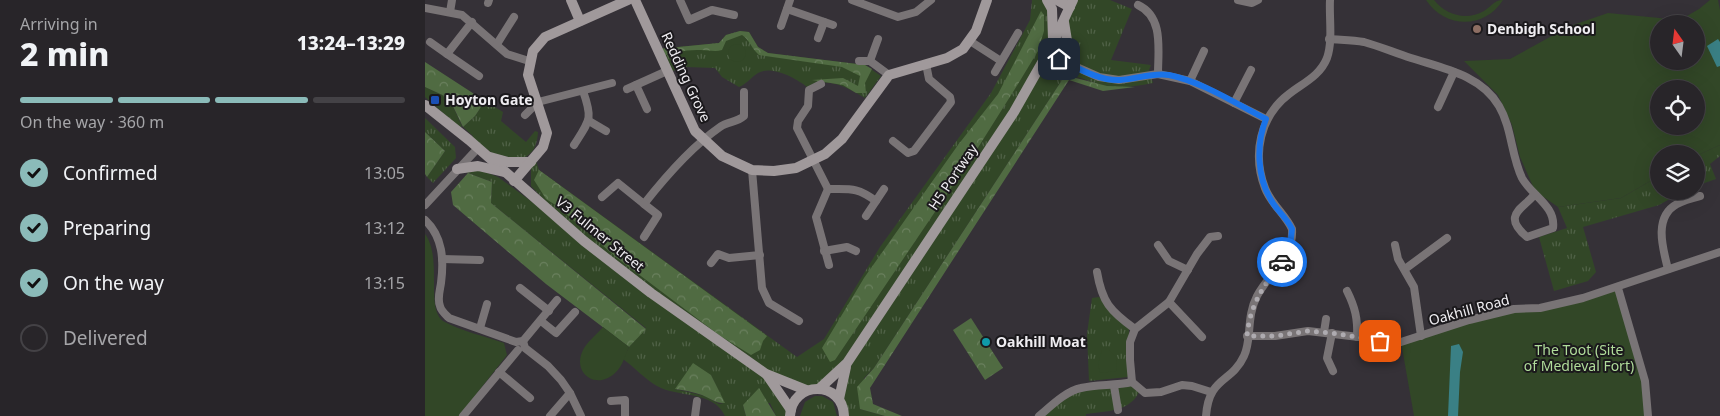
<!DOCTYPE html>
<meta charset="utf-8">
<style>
body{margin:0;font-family:"Noto Sans",sans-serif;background:#302d31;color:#f1f3f6;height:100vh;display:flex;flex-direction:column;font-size:19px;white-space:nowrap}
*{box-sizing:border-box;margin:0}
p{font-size:16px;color:#a5a5a8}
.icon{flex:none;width:28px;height:28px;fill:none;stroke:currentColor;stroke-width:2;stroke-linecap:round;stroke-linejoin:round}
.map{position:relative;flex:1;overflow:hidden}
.details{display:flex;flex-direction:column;background:#282529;width:425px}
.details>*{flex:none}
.needle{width:32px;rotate:346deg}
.tools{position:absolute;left:1225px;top:15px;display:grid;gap:10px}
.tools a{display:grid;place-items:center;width:55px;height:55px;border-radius:50%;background:#282529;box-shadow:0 5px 20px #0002,0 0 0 1px #444246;font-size:25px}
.pin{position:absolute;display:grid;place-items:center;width:42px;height:42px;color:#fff;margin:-21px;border-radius:10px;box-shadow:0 2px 8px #0006}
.courier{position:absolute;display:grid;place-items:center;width:50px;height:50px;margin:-25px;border:4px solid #1a73e8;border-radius:50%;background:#fff;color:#222;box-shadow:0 1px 6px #0007}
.head em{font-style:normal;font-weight:800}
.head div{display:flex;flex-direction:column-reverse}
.head{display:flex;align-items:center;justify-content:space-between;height:85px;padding:0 20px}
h1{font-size:32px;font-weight:800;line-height:38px}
.bar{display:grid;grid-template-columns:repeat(4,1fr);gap:8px 5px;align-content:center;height:60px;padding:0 20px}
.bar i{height:6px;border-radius:4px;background:#444246}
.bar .on{background:#8bbbb9}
.bar p{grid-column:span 4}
ol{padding:0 20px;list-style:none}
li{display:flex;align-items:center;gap:15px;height:55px}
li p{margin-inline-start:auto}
li .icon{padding:5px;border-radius:50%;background:#8bbbb9;color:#111;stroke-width:4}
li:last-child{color:#a5a5a8}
li i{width:28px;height:28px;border:2px solid #444246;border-radius:50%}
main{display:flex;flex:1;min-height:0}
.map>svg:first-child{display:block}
.grass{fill:url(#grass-tufts);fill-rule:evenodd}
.forest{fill:url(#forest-crowns)}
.park{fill:#324727;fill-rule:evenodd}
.water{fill:#3a8085}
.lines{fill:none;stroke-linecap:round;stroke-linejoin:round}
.street{stroke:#797476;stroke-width:8}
.secondary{stroke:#a0999b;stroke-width:10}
.done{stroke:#aeabb0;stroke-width:5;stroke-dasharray:0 9}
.route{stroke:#1a73e8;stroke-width:6}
.education-dot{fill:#8d6e63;stroke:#1b191c;stroke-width:2}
.transit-dot{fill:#1a4fb4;stroke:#1b191c;stroke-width:2}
.culture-dot{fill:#0f9aa8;stroke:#1b191c;stroke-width:2}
.labels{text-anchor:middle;stroke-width:4;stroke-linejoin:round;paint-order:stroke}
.poi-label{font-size:14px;font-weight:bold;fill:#efedf1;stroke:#1b191c;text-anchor:start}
.street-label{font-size:14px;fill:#efedf1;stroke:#1b191c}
.park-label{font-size:14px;fill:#b0dc9a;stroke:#1b191c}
</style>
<main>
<section class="details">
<div class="head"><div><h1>2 min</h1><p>Arriving in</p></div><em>13:24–13:29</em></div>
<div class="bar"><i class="on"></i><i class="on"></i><i class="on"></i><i></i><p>On the way · 360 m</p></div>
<ol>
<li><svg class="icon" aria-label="check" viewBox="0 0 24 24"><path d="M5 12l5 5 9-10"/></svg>Confirmed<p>13:05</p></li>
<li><svg class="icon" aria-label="check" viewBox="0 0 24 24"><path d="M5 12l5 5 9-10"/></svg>Preparing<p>13:12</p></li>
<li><svg class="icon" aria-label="check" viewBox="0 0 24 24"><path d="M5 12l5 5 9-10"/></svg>On the way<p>13:15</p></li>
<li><i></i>Delivered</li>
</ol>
</section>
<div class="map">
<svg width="1295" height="416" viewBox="0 0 1295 416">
<defs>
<pattern id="grass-tufts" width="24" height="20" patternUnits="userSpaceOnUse" patternTransform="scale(1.25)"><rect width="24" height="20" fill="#324727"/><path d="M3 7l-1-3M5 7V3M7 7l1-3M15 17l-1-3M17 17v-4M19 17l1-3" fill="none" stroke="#506247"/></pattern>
<pattern id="forest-crowns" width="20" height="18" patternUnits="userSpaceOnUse" patternTransform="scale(1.25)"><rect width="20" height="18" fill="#506b42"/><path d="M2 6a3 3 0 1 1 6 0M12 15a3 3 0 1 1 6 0" fill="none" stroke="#6a805e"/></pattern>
</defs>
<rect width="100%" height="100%" fill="#353137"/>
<g class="grass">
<path d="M607,0H622L628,24L622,53L645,65L640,37L648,0H685L707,9L686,60L726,65L724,70L728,83C713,86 699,88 684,87C669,85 651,71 637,80L449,368L439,378L435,409L460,416H420L418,405L421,365L388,388L342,374L365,416H351L345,403L318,405L321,416H300C288,390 253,398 232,386C220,379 209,367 198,359L204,347L221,328L66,203L67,182L41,172L55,170L73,177L156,238L106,186V162L110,158L114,170L372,357L399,339L455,247L566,93L605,20ZM286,375L299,403L294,404L280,396L250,389Z"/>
<path d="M315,31L324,32L333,47L343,53L440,65L456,76L440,98C422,87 401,76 382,87C372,79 347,65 333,73C326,77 322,84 314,87L297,77L290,68L261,67L244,72L233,49L294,43L301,35Z"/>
<polygon points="0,87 24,98 37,126 35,128 0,97"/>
<path d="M60,101L78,112L76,121L101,142L110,131L113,132C112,147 108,154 95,160L67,153L47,138L48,136L38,127L50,116Z"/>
<polygon points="0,118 30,147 31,158 8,183 2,177 20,151 0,132"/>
<polygon points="1295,145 1295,156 1285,164 1291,179 1271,186 1271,156"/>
<polygon points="1234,176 1234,191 1259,191 1234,205 1158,227 1171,272 1163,281 1129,291 1114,237 1142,228 1133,207 1196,198"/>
<polygon points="674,297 704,328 703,377 664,381 662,334 667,298"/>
<path d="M707,382L715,390C706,412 682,411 661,414V416H614L655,388Z"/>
<polygon points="390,396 397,396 408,402 412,416 375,416 380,402"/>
</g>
<g class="forest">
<polygon points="616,11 619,15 619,31 613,51 593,84 549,154 410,360 405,362 397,348 439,278 533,145 573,94"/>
<path d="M315,31L324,32L333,47L343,53L440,65L447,69L440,83L441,93H431L418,85L387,80L418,78L433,86L435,76L417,67L334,55C326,48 325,40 317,35L301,41L297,50C290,52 284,50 276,50C265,50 249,51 239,56L233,49L294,43L301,35Z"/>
<polygon points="0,62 60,101 50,116 38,127 24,98 0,87"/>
<polygon points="643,76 682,86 710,87 678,91 644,80 445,388 448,404 477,416 460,416 435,409 432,387 449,368 637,80"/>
<polygon points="0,132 20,151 2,177 0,174"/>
<polygon points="114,170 342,336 338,341 335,350 326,355 294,335 192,258 132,206 121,199 109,180"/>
<polygon points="43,173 67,182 66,203 221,329 204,347 121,284 28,205 26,192"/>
<polygon points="546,318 578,368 560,380 528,330"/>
<path d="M268,363L286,375L300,403C291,404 285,398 277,395C268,392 259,390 250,389Z"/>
<polygon points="334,388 351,416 321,416 318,405"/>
</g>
<g class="park">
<path d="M1001,0H1009C1021,15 1041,21 1059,11C1067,6 1069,0 1078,0C1060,29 1020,29 1001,0Z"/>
<path d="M1285,0H1293L1295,10V145L1271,156V154H1234V176L1196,198L1133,207L1110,191L1095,157L1087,125L1073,95L1039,61L1085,59L1145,26L1183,13L1255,20L1274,9ZM1234,24H1271V61H1234ZM1234,89H1271V126H1234Z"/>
<circle cx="312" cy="53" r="9"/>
<path d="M0,234C18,258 0,307 18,321C36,331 59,336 79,343L82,355L34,416H0Z"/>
<polygon points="1193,288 1214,356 1223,416 989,416 976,342 1044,320 1115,308"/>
<path d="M178,327L204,347C200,355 198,365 192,371C173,392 146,374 158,350C162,342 172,334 178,327Z"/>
<polygon points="677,350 684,350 692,358 691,371 675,373 673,364"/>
</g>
<g class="water">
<polygon points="1293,39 1295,42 1295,66 1292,67 1282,46"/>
<polygon points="1034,344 1038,352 1035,372 1033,416 1023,416 1026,346"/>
</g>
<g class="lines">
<g class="street">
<polyline points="255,0 264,20 287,10 309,15"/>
<polyline points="427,0 473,17 491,12 506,0"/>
<polyline points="813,0 827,3 833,0"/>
<polyline points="63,3 64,0"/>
<path d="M713,5C739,17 733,50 733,74"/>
<polyline points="0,8 37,15 82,54 104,61"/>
<polyline points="362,9 408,25"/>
<polyline points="25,12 27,0"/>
<polyline points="356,26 365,0"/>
<polyline points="393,38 399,22"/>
<path d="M904,39C916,40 928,40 939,42C954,46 970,53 986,58C1017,68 1056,75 1074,106C1087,128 1086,155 1097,178C1106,195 1131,206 1128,228L1102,237C1076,215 1098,209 1109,195"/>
<polyline points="545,41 576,61"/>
<polyline points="5,42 22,54 47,22"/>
<polyline points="72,44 89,17"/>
<polyline points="22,54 54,76"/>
<polyline points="622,54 674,77 694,80 733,74 765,81 841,119"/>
<polyline points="434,61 445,61 464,75"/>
<polyline points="445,61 453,39"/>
<polyline points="570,72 593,33"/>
<polyline points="765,81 779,51"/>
<path d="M396,84L384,90L383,106L373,121L372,128L403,189C426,189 432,187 451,201L459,189"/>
<polyline points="211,85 222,109"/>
<polyline points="202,89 242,71"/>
<polyline points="809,103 826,70"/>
<polyline points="1013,107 1029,72"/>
<polyline points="100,115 113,102 187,83"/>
<polyline points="164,121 181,131"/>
<polyline points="468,141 483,153 489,151 526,102 525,97 504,79 501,64"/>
<path d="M149,145C165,120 168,119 158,91"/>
<polyline points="327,170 337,288 344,303 374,321"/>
<polyline points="403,189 391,217 404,265"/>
<path d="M177,197L193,183L219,204C241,176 266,147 295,127C303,121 311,123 319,116V92"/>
<polyline points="219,204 233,215 219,237"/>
<polyline points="0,205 53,148"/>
<polyline points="441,216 451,201"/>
<path d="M0,220C18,237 19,260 16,283C15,290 12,299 15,306C16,311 21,315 24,318L91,342L98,341L100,348L123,366L136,380L145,393L156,416"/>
<polyline points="733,245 744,261 763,270"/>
<polyline points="970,245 973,259 989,287 996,336"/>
<polyline points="399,251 422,247 431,251"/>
<polyline points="17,259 55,260"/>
<polyline points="286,263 293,254 304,258 335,255"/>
<polyline points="980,269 1022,238"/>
<path d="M1243,269C1238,249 1228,217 1252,204C1259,200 1267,198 1275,196"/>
<path d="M672,272C677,302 685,311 710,329"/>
<polyline points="95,288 124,311"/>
<polyline points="1193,288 1220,381 1223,416"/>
<path d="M922,291C930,307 933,319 932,337"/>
<polyline points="744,302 777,337"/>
<polyline points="116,321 131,333 150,312"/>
<polyline points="55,328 62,304"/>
<polyline points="899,332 901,319"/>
<polyline points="907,333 902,358 908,371"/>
<polyline points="822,336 850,336 883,331 976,342 1044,320 1089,309 1115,308 1158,298 1295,252"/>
<polyline points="98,341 132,300"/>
<polyline points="74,372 105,398"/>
<polyline points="689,386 693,410"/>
<polyline points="786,392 767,386 757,385 736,392 720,393 707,382 705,360 705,342 710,329 744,302 772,254 785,237 793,236"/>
<polyline points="186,401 200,400 200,416"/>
<polyline points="38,416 93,350"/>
<polyline points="125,416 145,393"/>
<polyline points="270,416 272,401"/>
<path d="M614,416C626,406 641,391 656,388C673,384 690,386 707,382"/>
<path d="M781,416C784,376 806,384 819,356C827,340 821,317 832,296C844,273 869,258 867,229C860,214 846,204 840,188C827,154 835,116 864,94C878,83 895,76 902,58C908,41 904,18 905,0"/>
</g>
<g class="secondary">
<polyline points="146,0 155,21"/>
<polyline points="210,0 270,131 297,156 327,170 349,171 371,168 400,154 417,139 464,75 522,58 538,49 551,31 562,0"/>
<polyline points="622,0 627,9 628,39"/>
<polyline points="632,0 645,7"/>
<polyline points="639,22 646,65"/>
<polyline points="0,105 44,140 159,241 226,293 341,374 381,390"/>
<polyline points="65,157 83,162 106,162"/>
<polyline points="32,169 53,166 79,172"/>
<polyline points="89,181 118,147 122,133 103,75 108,51 120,37 203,0"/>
<polyline points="342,375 366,410"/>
<polyline points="395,388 422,363 589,112 627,45 648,0"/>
<polyline points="414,399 421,367"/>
<path d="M365,416C367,380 418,380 419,416"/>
</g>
</g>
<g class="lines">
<path class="done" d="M857,262C838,286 825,305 822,336H850L883,331L907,333L955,341"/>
<path class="route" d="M634,59C653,68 674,81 695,80C712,79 728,72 744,75C778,82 811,104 841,119C831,144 832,177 846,200C852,211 862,218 867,229L865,248L857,262"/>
</g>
<circle class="education-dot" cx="1052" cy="29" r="5"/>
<rect class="transit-dot" x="5" y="95" width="10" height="10" rx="2.5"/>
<circle class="culture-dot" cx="561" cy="342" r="5"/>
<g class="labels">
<g class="poi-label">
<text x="1062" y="34">Denbigh School</text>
<text x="20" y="105">Hoyton Gate</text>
<text x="571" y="347">Oakhill Moat</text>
</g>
<g class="street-label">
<text transform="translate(261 77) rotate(65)" y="5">Redding Grove</text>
<text transform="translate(528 177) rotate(-56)" y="5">H5 Portway</text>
<text transform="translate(175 234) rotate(39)" y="5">V3 Fulmer Street</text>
<text transform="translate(1044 310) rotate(-15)" y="5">Oakhill Road</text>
</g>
<g class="park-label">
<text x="1154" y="355">The Toot (Site<tspan x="1154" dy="16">of Medieval Fort)</tspan></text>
</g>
</g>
</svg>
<div class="tools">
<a><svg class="needle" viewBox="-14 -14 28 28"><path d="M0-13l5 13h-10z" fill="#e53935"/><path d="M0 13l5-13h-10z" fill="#a5a5a8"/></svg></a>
<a><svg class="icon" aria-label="locate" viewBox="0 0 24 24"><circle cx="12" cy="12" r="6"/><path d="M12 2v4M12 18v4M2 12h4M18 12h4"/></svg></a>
<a><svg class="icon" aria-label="layers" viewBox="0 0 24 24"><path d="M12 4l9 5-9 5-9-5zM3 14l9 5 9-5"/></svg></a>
</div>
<div class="pin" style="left:955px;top:341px;background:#ea580c"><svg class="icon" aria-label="bag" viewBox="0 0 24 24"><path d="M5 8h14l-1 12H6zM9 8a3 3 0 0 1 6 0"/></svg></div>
<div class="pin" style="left:634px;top:59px;background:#1f2937"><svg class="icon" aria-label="home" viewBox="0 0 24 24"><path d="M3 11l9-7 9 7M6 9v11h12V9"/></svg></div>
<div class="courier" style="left:857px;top:262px"><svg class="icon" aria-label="car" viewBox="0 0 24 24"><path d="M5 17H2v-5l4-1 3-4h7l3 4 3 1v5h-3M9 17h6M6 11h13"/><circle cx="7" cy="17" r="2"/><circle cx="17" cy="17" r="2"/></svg></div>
</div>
</main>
